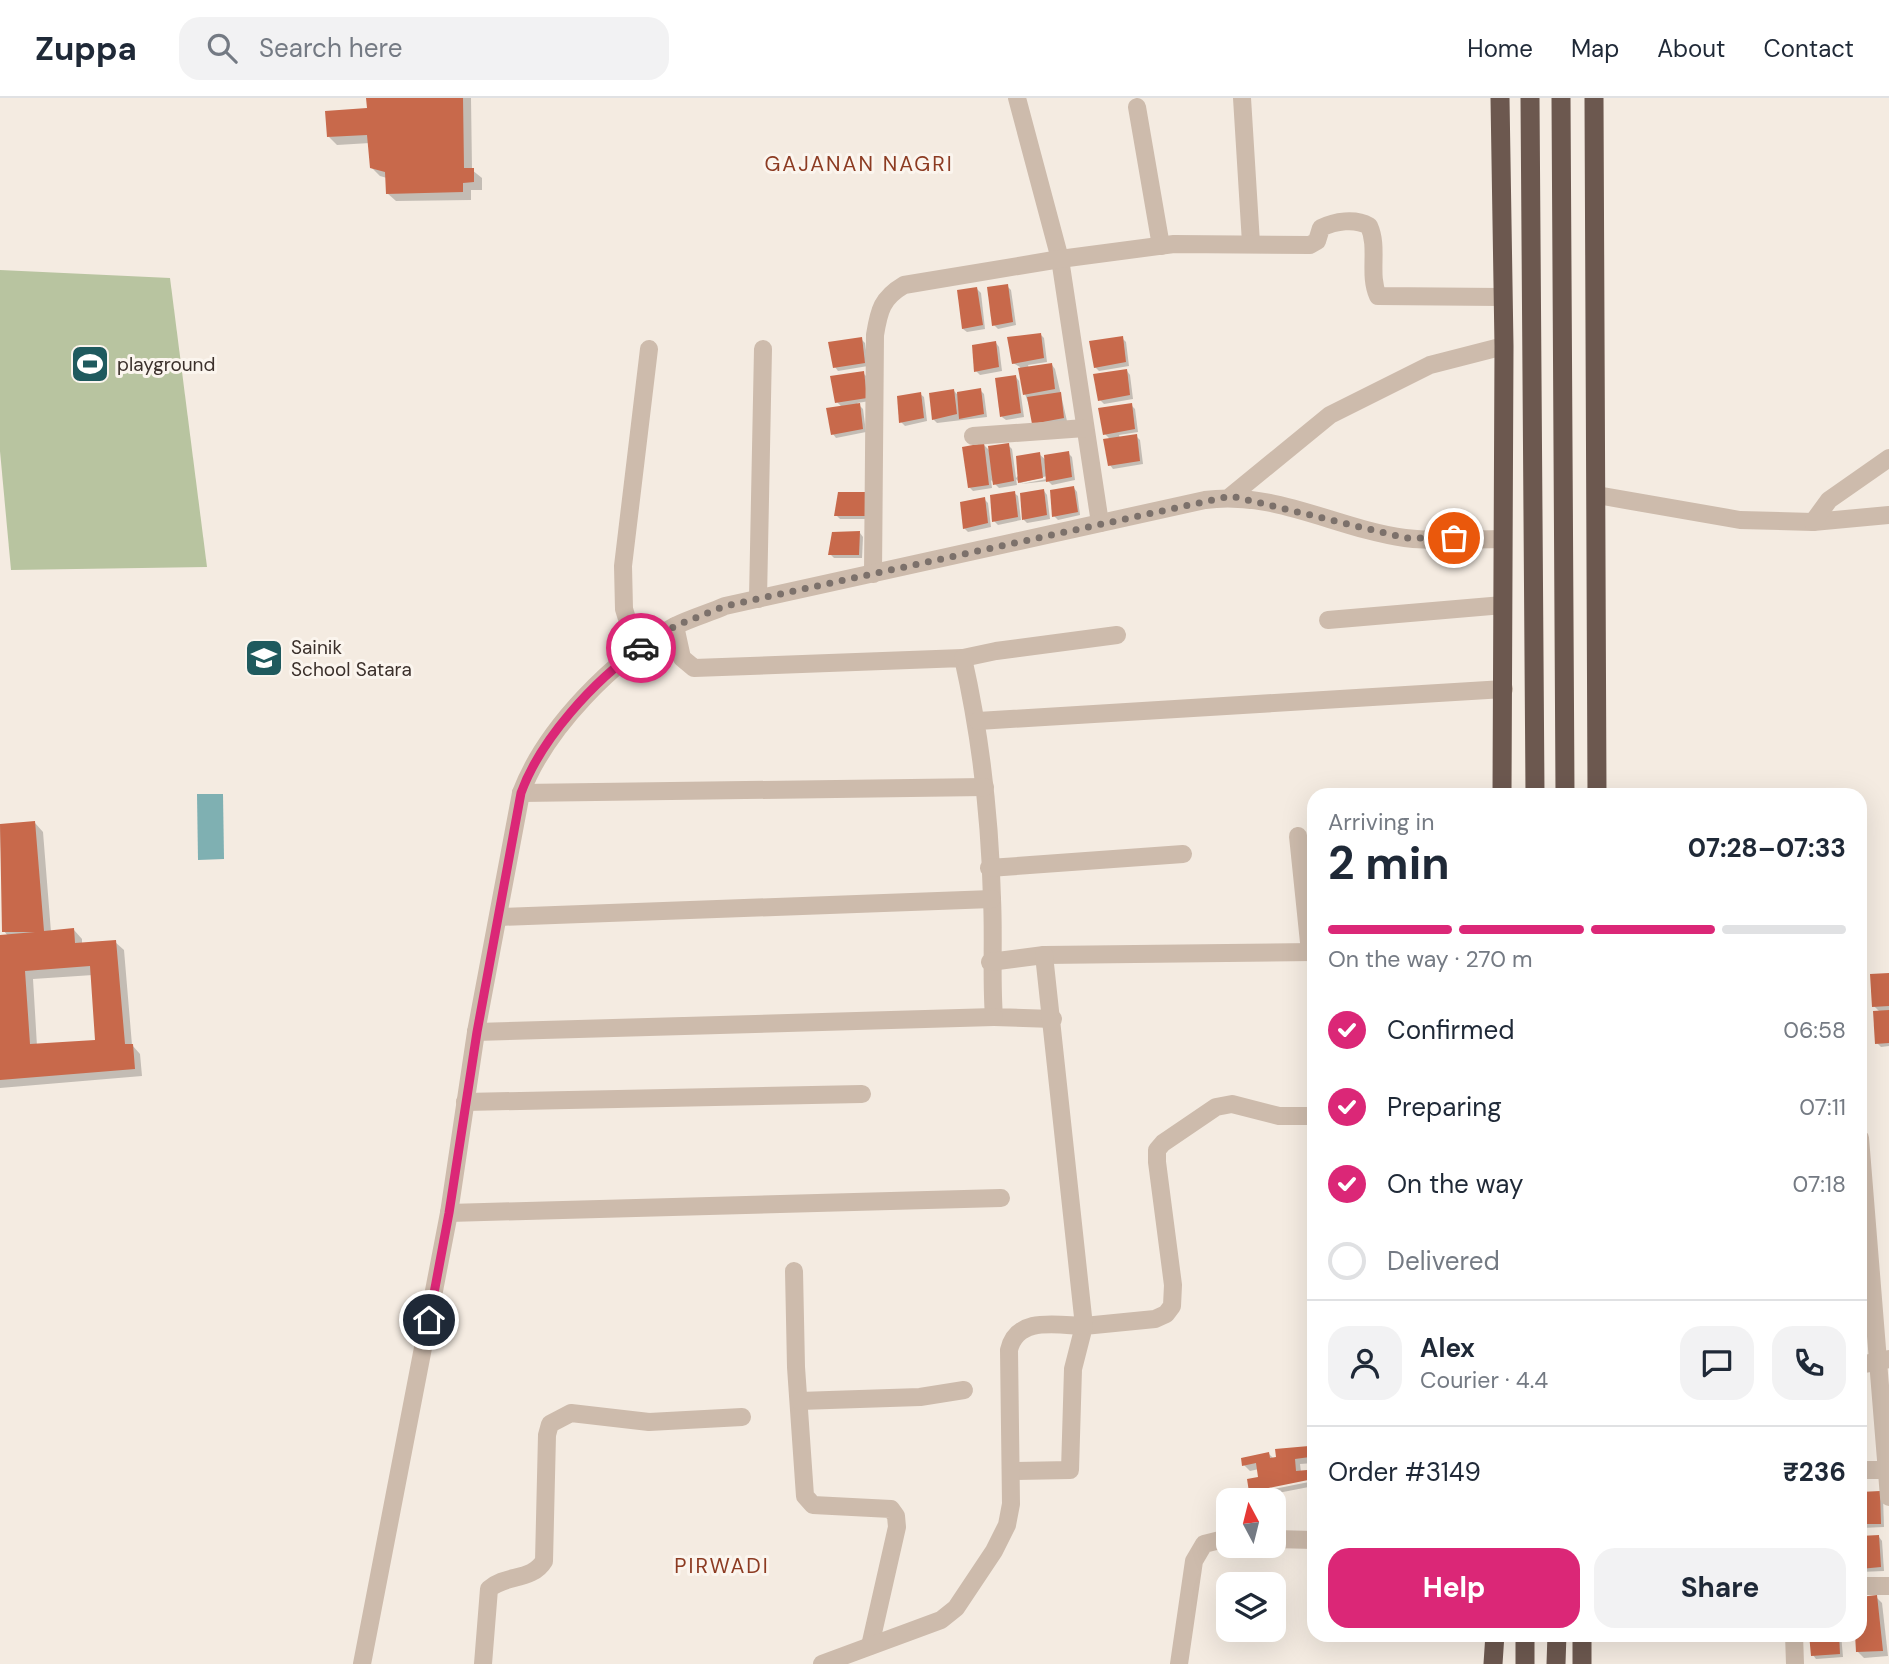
<!DOCTYPE html>
<meta charset="utf-8">
<style>
body{margin:0;font-family:"DM Sans",sans-serif;background:#f2f2f3;color:#1f2937;height:100vh;display:flex;flex-direction:column;font-size:26px;white-space:nowrap}
*{box-sizing:border-box;margin:0}
p{font-size:23px;color:#747a83}
.icon{flex:none;width:38px;height:38px;fill:none;stroke:currentColor;stroke-width:2;stroke-linecap:round;stroke-linejoin:round}
.map{position:relative;flex:1;overflow:hidden}
.sheet{position:absolute;left:1307px;top:690px;width:560px;height:854px;display:flex;flex-direction:column;background:#fff;border-radius:21px;box-shadow:0 7px 28px #0002}
.sheet>*{flex:none}
.needle{width:46px;rotate:353deg}
.tools{position:absolute;left:1216px;top:1390px;display:grid;gap:14px}
.tools a{display:grid;place-items:center;width:70px;height:70px;border-radius:14px;background:#fff;box-shadow:0 7px 28px #0002;font-size:35px}
.pin{position:absolute;display:grid;place-items:center;width:60px;height:60px;color:#fff;margin:-30px;border:4px solid #fff;border-radius:50%;box-shadow:0 2px 7px #0007}
.courier{position:absolute;display:grid;place-items:center;width:70px;height:70px;margin:-35px;border:5px solid #db2777;border-radius:50%;background:#fff;color:#222;box-shadow:0 2px 9px #0007}
.overview em{font-style:normal;font-weight:700}
.overview div{display:flex;flex-direction:column-reverse}
.overview{display:flex;align-items:center;justify-content:space-between;height:119px;padding:0 21px}
h1{font-size:46px;font-weight:700;line-height:52px}
.bar{display:grid;grid-template-columns:repeat(4,1fr);gap:10px 7px;align-content:center;height:84px;padding:0 21px}
.bar i{height:9px;border-radius:5px;background:#e0e1e3}
.bar .current{background:#db2777}
.bar p{grid-column:span 4}
.line{display:flex;align-items:center;gap:18px;padding:0 21px;border-top:2px solid #e0e1e3}
.line div{flex:1}
.round{display:grid;place-items:center;flex:none;width:74px;height:74px;border-radius:21px;background:#f2f2f3}
ol{padding:0 21px;list-style:none}
li{display:flex;align-items:center;gap:21px;height:77px}
li p{margin-inline-start:auto}
li .icon{padding:7px;border-radius:50%;background:#db2777;color:#fff;stroke-width:4}
li:last-child{color:#747a83}
li i{width:38px;height:38px;border:4px solid #e0e1e3;border-radius:50%}
.action{display:flex;gap:14px;margin-top:auto;padding:14px 21px}
.action a{flex:1;height:80px;border-radius:21px;background:#db2777;color:#fff;font-size:28px;font-weight:700;line-height:80px;text-align:center}
.action a+a{background:#f2f2f3;color:#1f2937}
header{display:flex;align-items:center;gap:42px;box-sizing:border-box;height:98px;padding:0 35px;background:#fff;border-bottom:2px solid #e0e1e3}
header strong{font-size:33px}
nav{display:flex;gap:38px;margin-inline-start:auto;font-size:24px}
.search{width:490px;height:63px;background:#f2f2f3;display:flex;align-items:center;gap:18px;box-sizing:border-box;padding:0 24px;border-radius:21px;color:#747a83;font-size:26px}
.map>svg:first-child{display:block}
.green{fill:#b8c4a0}
.water{fill:#7fb0b2}
.shadow{fill:#0003;fill-rule:evenodd}
.building{fill:#c8694b;fill-rule:evenodd}
.lines{fill:none;stroke-linecap:round;stroke-linejoin:round}
.minor{stroke:#cdbbac;stroke-width:18}
.tertiary{stroke:#cdbbac;stroke-width:18}
.trunk{stroke:#6c584f;stroke-width:19}
.done{stroke:#7c716b;stroke-width:7;stroke-dasharray:0 12.6}
.route{stroke:#db2777;stroke-width:9}
.labels{text-anchor:middle;stroke-width:6;stroke-linejoin:round;paint-order:stroke}
.poi-label{font-size:19px;fill:#3b302b;stroke:#fbf5ee;text-anchor:start}
.neighbourhood-label{font-size:21px;letter-spacing:2px;fill:#8c3b22;stroke:#fbf5ee}
</style>
<header>
<strong>Zuppa</strong>
<div class="search"><svg class="icon" aria-label="search" viewBox="0 0 24 24"><circle cx="10" cy="10" r="6"/><path d="M15 15l6 6"/></svg>Search here</div>
<nav><a>Home</a><a>Map</a><a>About</a><a>Contact</a></nav>
</header>
<div class="map">
<svg width="1889" height="1566" viewBox="0 0 1889 1566">
<rect width="100%" height="100%" fill="#f4ebe1"/>
<polygon class="green" points="0,172 170,180 207,469 11,472 0,353"/>
<polygon class="water" points="197,696 223,696 224,761 198,762"/>
<g class="shadow">
<polygon points="368,0 471,0 472,72 482,80 482,92 471,92 471,102 396,103 387,95 387,80 380,78 371,69 370,45 337,47 329,39 369,11"/>
<polygon points="1007,188 1011,192 1016,227 998,231 994,227"/>
<polygon points="977,191 981,195 985,231 967,234 963,231"/>
<polygon points="1040,236 1044,240 1047,264 1028,267 1029,270 1052,267 1055,271 1067,323 1037,329 1025,296 1020,269 1013,265"/>
<polygon points="1122,240 1126,244 1129,268 1099,273 1095,269"/>
<polygon points="861,241 865,245 868,268 838,273 835,269"/>
<polygon points="996,245 999,249 1002,273 980,277 976,273"/>
<polygon points="1127,273 1130,277 1133,301 1104,306 1100,302"/>
<polygon points="863,275 867,279 870,303 857,305 863,311 866,334 836,340 833,336 842,309 837,304"/>
<polygon points="1016,279 1019,283 1024,319 1006,322 1002,319"/>
<polygon points="953,292 957,296 980,292 984,296 987,319 937,325 933,321"/>
<polygon points="920,296 924,299 927,323 905,328 901,324"/>
<polygon points="1131,307 1135,311 1138,334 1119,337 1120,341 1136,338 1140,342 1143,366 1113,371 1110,367 1111,342 1105,336"/>
<polygon points="984,347 991,354 1008,347 1012,351 1016,380 1039,356 1047,363 1068,355 1072,359 1075,382 1052,387 1048,383 1021,386 1052,380 1051,377 1020,385 1016,381 1017,387 999,390 991,382 992,390 973,393 969,389"/>
<polygon points="1074,390 1077,394 1080,417 1058,422 1054,418"/>
<polygon points="1044,393 1047,397 1050,421 1027,425 1024,422 1022,397"/>
<polygon points="1014,395 1018,398 1021,422 998,427 994,423"/>
<polygon points="866,396 868,421 840,421 836,417"/>
<polygon points="984,401 988,405 991,429 968,434 964,430"/>
<polygon points="860,435 863,439 862,460 834,460 830,456"/>
<path d="M35,725L43,734L51,834L74,832L82,841V846L115,844L124,852L132,947L140,956L142,978L0,990V839L8,838L4,833L0,728ZM93,877L97,943L37,948L33,881Z"/>
<polygon points="1889,876 1889,948 1881,949 1877,945 1880,914 1874,908"/>
<polygon points="1308,1350 1314,1356 1314,1365 1300,1366 1301,1374 1253,1391 1253,1395 1314,1383 1314,1388 1257,1399 1251,1393 1260,1380 1259,1371 1250,1373 1244,1367 1269,1356 1274,1361"/>
<polygon points="1879,1395 1883,1399 1884,1429 1861,1430 1860,1396"/>
<polygon points="1879,1439 1882,1443 1884,1473 1860,1474 1860,1440"/>
<polygon points="1876,1499 1882,1505 1888,1558 1864,1560 1858,1554 1860,1536"/>
<polygon points="1811,1536 1841,1536 1843,1559 1816,1561 1813,1557"/>
</g>
<g class="building">
<polygon points="366,0 463,0 464,70 474,70 474,84 463,85 463,94 386,96 385,74 370,70 367,37 327,39 325,13 367,10"/>
<polygon points="1008,186 1013,224 992,228 987,189"/>
<polygon points="977,189 983,227 962,231 957,192"/>
<polygon points="1041,235 1044,260 1012,266 1007,239"/>
<polygon points="1123,238 1126,264 1094,270 1089,243"/>
<polygon points="862,239 865,265 833,270 828,244"/>
<polygon points="996,243 999,269 974,274 972,247"/>
<polygon points="1052,265 1055,291 1023,297 1018,270"/>
<polygon points="1127,271 1130,297 1098,303 1093,276"/>
<polygon points="864,273 867,300 835,305 830,278"/>
<polygon points="1016,277 1021,315 1000,319 995,280"/>
<polygon points="981,290 984,316 959,321 957,294"/>
<polygon points="954,291 957,316 932,322 929,295"/>
<polygon points="921,294 924,320 899,325 897,298"/>
<polygon points="1061,294 1064,320 1032,326 1027,299"/>
<polygon points="860,305 863,331 831,337 826,310"/>
<polygon points="1132,305 1135,331 1103,337 1098,310"/>
<polygon points="1137,336 1140,363 1108,368 1103,341"/>
<polygon points="984,345 989,387 968,390 962,349"/>
<polygon points="1009,345 1014,383 993,387 988,348"/>
<polygon points="1069,353 1072,379 1046,384 1044,357"/>
<polygon points="1040,354 1043,380 1018,385 1016,358"/>
<polygon points="1074,388 1078,414 1052,419 1050,392"/>
<polygon points="1044,391 1047,417 1022,422 1020,395"/>
<polygon points="1015,393 1018,419 992,424 990,397"/>
<polygon points="838,394 866,394 865,418 834,418"/>
<polygon points="985,399 988,425 963,431 960,404"/>
<polygon points="860,433 859,457 828,457 832,434"/>
<path d="M35,723L44,833L74,830L75,845L116,842L125,946H133L135,971L0,982V837L35,834H2L0,726ZM90,868L95,942L30,946L25,873Z"/>
<polygon points="1889,875 1889,908 1872,909 1870,876"/>
<polygon points="1889,912 1889,945 1875,946 1873,913"/>
<polygon points="1309,1348 1310,1359 1295,1361 1296,1373 1307,1372 1313,1381 1249,1394 1247,1381 1258,1379 1256,1365 1242,1368 1241,1360 1269,1354 1270,1360 1276,1359 1275,1351"/>
<polygon points="1880,1393 1881,1426 1860,1426 1860,1394"/>
<polygon points="1879,1437 1881,1469 1860,1471 1860,1438"/>
<polygon points="1877,1497 1883,1553 1856,1554 1855,1536 1860,1536 1860,1499"/>
<polygon points="1809,1536 1839,1536 1840,1556 1811,1558"/>
</g>
<g class="lines">
<g class="minor">
<polyline points="1017,0 1060,161 1100,425"/>
<polyline points="1242,0 1251,145"/>
<polyline points="1137,9 1161,148"/>
<polyline points="973,338 1085,330"/>
<polyline points="1597,397 1740,422 1813,424 1889,417"/>
<polyline points="1231,398 1330,317 1430,267 1504,248"/>
<polyline points="1813,424 1829,402 1889,360"/>
<path d="M873,476L875,237C879,212 882,200 904,187L1060,161L1174,146L1310,147L1317,143L1321,130C1335,123 1355,120 1369,128C1379,150 1368,176 1378,198L1501,199"/>
<polyline points="758,501 763,251"/>
<polyline points="1328,522 1503,507"/>
<path d="M675,528L682,560L694,570L963,560C981,640 990,720 992,801C994,841 991,880 994,919L1053,921"/>
<polyline points="637,553 624,511 623,468 649,251"/>
<polyline points="963,560 996,553 1117,537"/>
<polyline points="978,623 1504,591"/>
<polyline points="521,695 985,689"/>
<polyline points="1298,738 1310,854"/>
<polyline points="989,770 1183,756"/>
<polyline points="499,819 992,801"/>
<polyline points="990,864 1044,857 1314,854"/>
<polyline points="476,934 994,919"/>
<polyline points="465,1004 862,996"/>
<polyline points="1860,1040 1889,1399"/>
<polyline points="449,1115 1001,1100"/>
<polyline points="794,1173 796,1269 805,1398 813,1407 891,1411 896,1418 897,1429 870,1548"/>
<polyline points="1860,1267 1889,1261"/>
<polyline points="799,1303 920,1299 964,1292"/>
<polyline points="1860,1372 1887,1372"/>
<polyline points="1012,1373 1070,1372 1073,1271 1084,1228 1155,1221 1166,1216 1172,1208 1173,1187 1157,1064 1157,1052 1163,1045 1216,1009 1232,1006 1279,1018 1314,1018"/>
<polyline points="1274,1441 1314,1442"/>
<polyline points="1860,1488 1889,1488"/>
<polyline points="1794,1536 1795,1566"/>
<path d="M483,1566L489,1491C506,1476 532,1483 544,1463L547,1337L550,1326L571,1315L649,1324L742,1319"/>
<path d="M822,1566L941,1522L956,1510L994,1453L1007,1427L1011,1406L1009,1252C1017,1218 1056,1227 1084,1228L1044,857"/>
<polyline points="1179,1566 1194,1463 1204,1446 1228,1440"/>
</g>
<path class="tertiary" d="M362,1566L449,1115L476,934L521,695C545,631 614,560 675,528C691,520 709,515 725,508L1205,402C1274,392 1338,431 1405,440C1437,444 1471,441 1503,441"/>
<g class="trunk">
<polyline points="1500,0 1504,248 1502,696"/>
<polyline points="1530,0 1535,696"/>
<polyline points="1561,0 1565,696"/>
<polyline points="1594,0 1597,696"/>
<polyline points="1493,1566 1495,1536"/>
<polyline points="1525,1566 1525,1536"/>
<polyline points="1556,1566 1557,1536"/>
<polyline points="1582,1566 1582,1536"/>
</g>
</g>
<g class="lines">
<polyline class="done" points="641,550 675,528 725,508 1231,398 1406,440 1454,440"/>
<path class="route" d="M429,1222L449,1115L477,934L521,695C540,642 594,582 641,550"/>
</g>
<defs>
<symbol id="stadium-square" viewBox="-11 -11 22 22"><rect x="-9" y="-9" width="18" height="18" rx="4" fill="#1f5a5e" stroke="#fbf5ee"/><path d="M0-5a6.5 5 0 1 0 0 10a6.5 5 0 1 0 0-10ZM-3.5-1.8h7v3.6h-7Z" fill="#fff"/></symbol>
<symbol id="school-square" viewBox="-11 -11 22 22"><rect x="-9" y="-9" width="18" height="18" rx="4" fill="#1f5a5e" stroke="#fbf5ee"/><path d="M0-5L7-2L0 1L-7-2ZM-4 1L0 2.5L4 1V4Q0 6-4 4Z" fill="#fff"/></symbol>
</defs>
<g fill-rule="evenodd">
<use href="#stadium-square" x="68" y="244" width="44" height="44"/>
<use href="#school-square" x="242" y="538" width="44" height="44"/>
</g>
<g class="labels">
<g class="poi-label">
<text x="117" y="273">playground</text>
<text x="291" y="556">Sainik<tspan x="291" dy="22">School Satara</tspan></text>
</g>
<g class="neighbourhood-label">
<text x="859" y="73">GAJANAN NAGRI</text>
<text x="722" y="1475">PIRWADI</text>
</g>
</g>
</svg>
<div class="tools">
<a><svg class="needle" viewBox="-14 -14 28 28"><path d="M0-13l5 13h-10z" fill="#e53935"/><path d="M0 13l5-13h-10z" fill="#747a83"/></svg></a>
<a><svg class="icon" aria-label="layers" viewBox="0 0 24 24"><path d="M12 4l9 5-9 5-9-5zM3 14l9 5 9-5"/></svg></a>
</div>
<div class="pin" style="left:1454px;top:440px;background:#ea580c"><svg class="icon" aria-label="bag" viewBox="0 0 24 24"><path d="M5 8h14l-1 12H6zM9 8a3 3 0 0 1 6 0"/></svg></div>
<div class="pin" style="left:429px;top:1222px;background:#1f2937"><svg class="icon" aria-label="home" viewBox="0 0 24 24"><path d="M3 11l9-7 9 7M6 9v11h12V9"/></svg></div>
<div class="courier" style="left:641px;top:550px"><svg class="icon" aria-label="car" viewBox="0 0 24 24"><path d="M5 17H2v-5l4-1 3-4h7l3 4 3 1v5h-3M9 17h6M6 11h13"/><circle cx="7" cy="17" r="2"/><circle cx="17" cy="17" r="2"/></svg></div>
<section class="sheet">
<div class="overview"><div><h1>2 min</h1><p>Arriving in</p></div><em>07:28–07:33</em></div>
<div class="bar"><i class="current"></i><i class="current"></i><i class="current"></i><i></i><p>On the way · 270 m</p></div>
<ol>
<li><svg class="icon" aria-label="check" viewBox="0 0 24 24"><path d="M5 12l5 5 9-10"/></svg>Confirmed<p>06:58</p></li>
<li><svg class="icon" aria-label="check" viewBox="0 0 24 24"><path d="M5 12l5 5 9-10"/></svg>Preparing<p>07:11</p></li>
<li><svg class="icon" aria-label="check" viewBox="0 0 24 24"><path d="M5 12l5 5 9-10"/></svg>On the way<p>07:18</p></li>
<li><i></i>Delivered</li>
</ol>
<div class="line" style="height:126px"><a class="round"><svg class="icon" aria-label="person" viewBox="0 0 24 24"><circle cx="12" cy="8" r="4"/><path d="M4 21q1-7 8-7t8 7"/></svg></a><div><b>Alex</b><p>Courier · 4.4</p></div><a class="round"><svg class="icon" aria-label="chat" viewBox="0 0 24 24"><path d="M4 5h16v11H9l-5 4z"/></svg></a><a class="round"><svg class="icon" aria-label="phone" viewBox="0 0 24 24"><path d="M5 4h4l2 5-3 2q2 4 5 5l2-3 5 2v4C11 20 4 13 5 4z"/></svg></a></div>
<div class="line" style="height:91px"><div>Order #3149</div><b>₹236</b></div>
<div class="action"><a>Help</a><a>Share</a></div>
</section>
</div>
